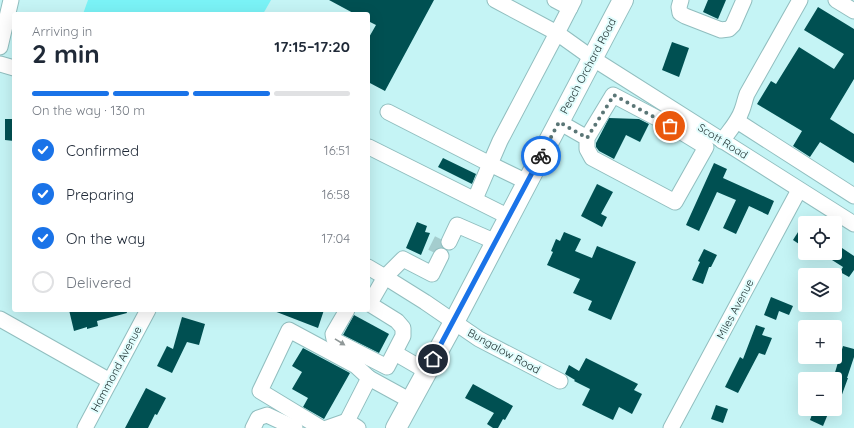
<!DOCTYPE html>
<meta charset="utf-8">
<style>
body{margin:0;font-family:Quicksand,sans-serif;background:#f6f6f7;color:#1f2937;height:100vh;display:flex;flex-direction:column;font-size:15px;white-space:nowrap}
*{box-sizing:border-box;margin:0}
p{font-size:13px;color:#747a83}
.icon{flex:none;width:22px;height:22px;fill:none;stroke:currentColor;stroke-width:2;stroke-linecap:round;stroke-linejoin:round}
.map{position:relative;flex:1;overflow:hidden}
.side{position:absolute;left:12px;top:12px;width:358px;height:300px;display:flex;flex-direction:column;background:#fff;border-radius:4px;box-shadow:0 4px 16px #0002}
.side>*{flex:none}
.fabs{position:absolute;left:798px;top:216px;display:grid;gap:8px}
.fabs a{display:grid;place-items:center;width:44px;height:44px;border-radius:4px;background:#fff;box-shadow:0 4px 16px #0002;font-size:20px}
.pin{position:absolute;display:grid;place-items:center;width:34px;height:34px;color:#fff;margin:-17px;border:2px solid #fff;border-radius:50%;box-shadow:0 1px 4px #0007}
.courier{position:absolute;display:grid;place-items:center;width:40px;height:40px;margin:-20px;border:3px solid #1a73e8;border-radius:50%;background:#fff;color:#222;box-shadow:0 1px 5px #0007}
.head em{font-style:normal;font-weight:800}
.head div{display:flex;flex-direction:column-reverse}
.head{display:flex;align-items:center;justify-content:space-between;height:68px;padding:0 20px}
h1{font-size:26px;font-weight:800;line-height:30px}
.bar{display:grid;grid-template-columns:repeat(4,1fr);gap:6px 4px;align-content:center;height:48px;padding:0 20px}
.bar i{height:5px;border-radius:3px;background:#e0e1e3}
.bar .selected{background:#1a73e8}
.bar p{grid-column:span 4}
ol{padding:0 20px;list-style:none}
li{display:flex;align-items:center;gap:12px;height:44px}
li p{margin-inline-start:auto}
li .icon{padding:4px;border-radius:50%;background:#1a73e8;color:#fff;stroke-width:4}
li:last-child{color:#747a83}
li i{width:22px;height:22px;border:2px solid #e0e1e3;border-radius:50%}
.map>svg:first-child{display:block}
.green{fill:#7af2f6}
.building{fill:#005052}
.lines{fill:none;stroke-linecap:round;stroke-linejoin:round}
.minor-tunnel{stroke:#a4cdce;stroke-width:15;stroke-dasharray:15 8;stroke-linecap:butt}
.minor-casing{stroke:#91bebf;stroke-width:17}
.major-casing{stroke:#91bebf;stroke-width:22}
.minor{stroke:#fff;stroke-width:15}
.major{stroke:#fff;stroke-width:20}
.oneway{fill:#909898}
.done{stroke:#5a7676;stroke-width:4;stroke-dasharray:0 7.2}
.route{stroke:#1a73e8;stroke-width:5}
.labels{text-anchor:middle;stroke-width:4;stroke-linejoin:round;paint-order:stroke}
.street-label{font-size:11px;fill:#203232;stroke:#e1fdfd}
</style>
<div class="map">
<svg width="854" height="428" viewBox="0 0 854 428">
<rect width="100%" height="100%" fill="#c5f4f5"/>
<polygon class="green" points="88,0 271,0 263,14 83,14"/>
<g class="building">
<polygon points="329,0 434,0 385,91 368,82 368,39 376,25 368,21 368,14 355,14"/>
<polygon points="708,0 726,0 718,19 703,12"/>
<polygon points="818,7 854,29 854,79 830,119 854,134 854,163 820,142 810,157 793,146 802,131 757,104 771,81 776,84 799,47 834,69 844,54 804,30"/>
<polygon points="672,42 689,48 679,77 662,70"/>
<polygon points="609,118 639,119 649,124 640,142 626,135 614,159 599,151 596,147 596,143"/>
<polygon points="5,119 14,119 14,141 5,140"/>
<polygon points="443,158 476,174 472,184 438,167"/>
<polygon points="714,163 727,169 723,178 774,201 768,215 749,206 736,234 723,228 736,200 717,192 699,231 686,225"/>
<polygon points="597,184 613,192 601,214 607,217 602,227 581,216"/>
<polygon points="805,221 805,248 793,240"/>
<polygon points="417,222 427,226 425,232 430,233 421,255 406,248"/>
<polygon points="564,232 581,239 575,251 592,258 597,246 636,262 611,320 588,310 592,301 573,293 580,279 547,265 553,252 551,251 556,239 560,241"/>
<polygon points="839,246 854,256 854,270 849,277 840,272 843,267 821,253 835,253"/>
<polygon points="704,249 717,255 711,267 709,267 703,284 692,280 700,262 698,261"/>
<polygon points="771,297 793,306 789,315 779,311 776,320 764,315"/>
<polygon points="69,310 126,310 127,313 97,321 98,326 87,329 87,327 74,331"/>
<polygon points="274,310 324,310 318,328 274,311"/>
<polygon points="354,315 389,334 379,353 343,335"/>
<polygon points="182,317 205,324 199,345 187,342 172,373 157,366 167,346 173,349"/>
<polygon points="756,325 765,328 762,335 772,338 765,355 759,353 738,393 725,387 740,357 743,359"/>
<polygon points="843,346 854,349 854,357 847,378 848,378 836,411 835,411 835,379 833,379"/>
<polygon points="303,348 350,373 324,419 303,407 308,398 292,389 302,372 292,366"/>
<polygon points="586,358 638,384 634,390 642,394 632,414 619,407 613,420 582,405 590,389 574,381 575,380 565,374 569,365 579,371"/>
<polygon points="473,384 513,406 505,420 503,419 498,428 493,428 487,424 494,413 465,398"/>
<polygon points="146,388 166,398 157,415 155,414 148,428 125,428"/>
<polygon points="716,405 728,409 723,423 711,419"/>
<polygon points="814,409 830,409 823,426 810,420"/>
</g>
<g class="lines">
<polyline class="minor-tunnel" points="435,253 442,239"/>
<defs>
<g id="minor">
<polyline points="495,0 557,33 574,0"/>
<polyline points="555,0 570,8"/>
<polyline points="681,0 679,7 680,13 685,16 721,30 729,29 733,25 744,0"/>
<polyline points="836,0 854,11"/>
<polyline points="0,47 11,0"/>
<polyline points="0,64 14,68"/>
<polyline points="388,112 490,164 500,141 557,33 592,58 854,224"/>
<polyline points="737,121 854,196"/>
<polyline points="559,122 587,138 613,95 670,125 706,147 675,202 592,158 587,149 587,138"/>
<path d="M722,141C729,131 738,122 742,110C744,105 745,99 747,94L800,0"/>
<polyline points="369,147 509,217"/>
<polyline points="475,199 490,164 527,182"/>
<polyline points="449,242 457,225 496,242"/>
<polyline points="368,267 385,277 425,302 479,339 560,381"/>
<polyline points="370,303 385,277 403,259 432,274 441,256"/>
<polyline points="347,310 333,334 334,339 338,342 387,367 403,336 403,328 397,321 368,303"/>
<polyline points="0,319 110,381"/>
<polyline points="395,353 426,371"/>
<polyline points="85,428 148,310"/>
<polyline points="253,428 258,418 267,415 295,428"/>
<polyline points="321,428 260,391 289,330 356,366 369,378"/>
<polyline points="327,428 347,421"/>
<polyline points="358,428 347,421 369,378 411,401"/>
<polyline points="671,428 799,190"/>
</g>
<polyline id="major" points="396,428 454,322 623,0"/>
</defs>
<use href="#minor" class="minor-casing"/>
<use href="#major" class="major-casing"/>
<use href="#minor" class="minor"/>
<use href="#major" class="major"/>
</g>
<defs><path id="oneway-solid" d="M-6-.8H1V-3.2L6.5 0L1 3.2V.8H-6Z"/></defs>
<use class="oneway" href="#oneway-solid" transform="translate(340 342) rotate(32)"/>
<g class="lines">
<polyline class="done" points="541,156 559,122 587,138 614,95 670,126"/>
<polyline class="route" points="433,359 541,156"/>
</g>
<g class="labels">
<g class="street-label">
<text transform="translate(588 66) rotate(-62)" y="4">Peach Orchard Road</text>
<text transform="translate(723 141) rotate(32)" y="4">Scott Road</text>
<text transform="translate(735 309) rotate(-62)" y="4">Miles Avenue</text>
<text transform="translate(504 351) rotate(29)" y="4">Bungalow Road</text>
<text transform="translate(116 369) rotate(-62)" y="4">Hammond Avenue</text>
</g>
</g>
</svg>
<div class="fabs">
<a><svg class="icon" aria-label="locate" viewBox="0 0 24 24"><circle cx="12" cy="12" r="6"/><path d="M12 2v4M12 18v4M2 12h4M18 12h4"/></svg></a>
<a><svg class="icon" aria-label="layers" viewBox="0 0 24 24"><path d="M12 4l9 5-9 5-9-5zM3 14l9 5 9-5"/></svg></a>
<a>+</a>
<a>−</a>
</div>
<div class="pin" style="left:670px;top:126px;background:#ea580c"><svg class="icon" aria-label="bag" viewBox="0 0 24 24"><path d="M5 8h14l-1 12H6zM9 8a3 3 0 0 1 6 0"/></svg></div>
<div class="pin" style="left:433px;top:359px;background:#1f2937"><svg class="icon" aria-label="home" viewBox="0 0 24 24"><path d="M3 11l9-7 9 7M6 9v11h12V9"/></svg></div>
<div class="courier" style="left:541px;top:156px"><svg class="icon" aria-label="bike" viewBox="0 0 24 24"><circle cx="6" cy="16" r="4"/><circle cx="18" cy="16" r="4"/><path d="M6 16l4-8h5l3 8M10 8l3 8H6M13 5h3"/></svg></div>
<section class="side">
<div class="head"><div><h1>2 min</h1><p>Arriving in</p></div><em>17:15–17:20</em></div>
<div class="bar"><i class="selected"></i><i class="selected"></i><i class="selected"></i><i></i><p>On the way · 130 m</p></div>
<ol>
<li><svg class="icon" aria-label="check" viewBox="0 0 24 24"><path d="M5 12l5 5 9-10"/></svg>Confirmed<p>16:51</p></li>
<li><svg class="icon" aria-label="check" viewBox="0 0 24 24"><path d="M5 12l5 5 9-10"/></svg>Preparing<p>16:58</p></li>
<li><svg class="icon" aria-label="check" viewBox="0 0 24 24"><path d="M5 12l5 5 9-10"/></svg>On the way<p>17:04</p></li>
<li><i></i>Delivered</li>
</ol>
</section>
</div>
